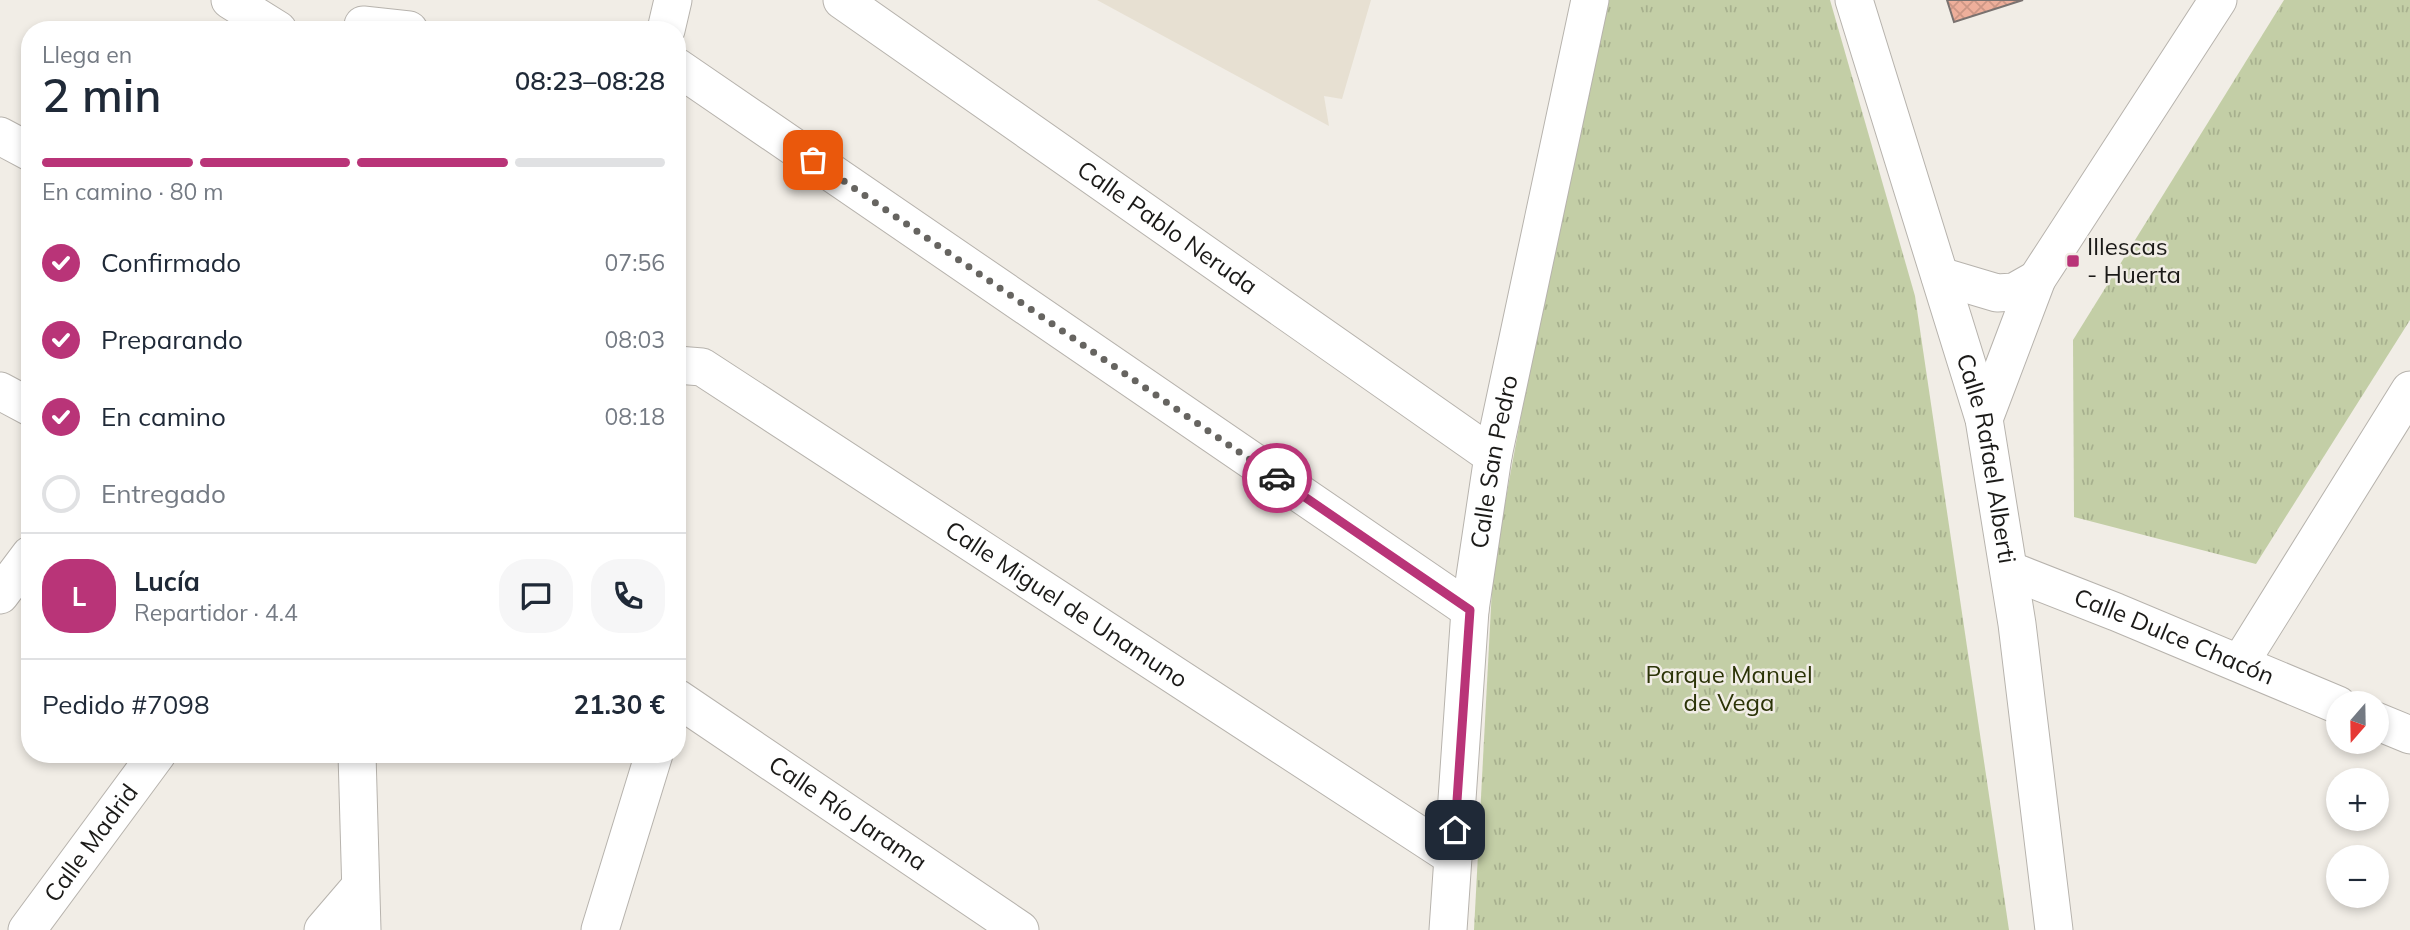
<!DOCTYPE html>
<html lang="es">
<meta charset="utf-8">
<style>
body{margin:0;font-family:Mulish,sans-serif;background:#f6f6f7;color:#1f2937;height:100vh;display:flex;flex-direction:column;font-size:26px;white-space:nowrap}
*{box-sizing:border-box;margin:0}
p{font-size:23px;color:#747a83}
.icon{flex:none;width:38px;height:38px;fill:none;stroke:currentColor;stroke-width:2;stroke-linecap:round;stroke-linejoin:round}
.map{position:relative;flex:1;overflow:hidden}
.sheet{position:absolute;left:21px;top:21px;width:665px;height:742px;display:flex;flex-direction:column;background:#fff;border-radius:28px;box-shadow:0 4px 10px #0003}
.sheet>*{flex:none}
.needle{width:46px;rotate:200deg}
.buttons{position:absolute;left:2326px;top:691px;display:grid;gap:14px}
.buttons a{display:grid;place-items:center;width:63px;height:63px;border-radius:50%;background:#fff;box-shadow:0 4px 10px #0003;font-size:35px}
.pin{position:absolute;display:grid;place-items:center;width:60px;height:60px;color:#fff;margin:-30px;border-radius:14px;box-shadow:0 4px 10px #0006}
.courier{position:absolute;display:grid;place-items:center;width:70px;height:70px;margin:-35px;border:5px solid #b93478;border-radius:50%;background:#fff;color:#222;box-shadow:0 2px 9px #0007}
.headline em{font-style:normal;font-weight:600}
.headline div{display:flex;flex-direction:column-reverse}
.headline{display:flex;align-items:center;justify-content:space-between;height:119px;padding:0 21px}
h1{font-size:46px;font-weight:600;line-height:52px}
.bar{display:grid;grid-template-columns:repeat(4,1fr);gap:10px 7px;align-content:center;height:84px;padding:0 21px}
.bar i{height:9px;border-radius:5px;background:#e0e1e3}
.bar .current{background:#b93478}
.bar p{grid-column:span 4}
.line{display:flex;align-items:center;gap:18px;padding:0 21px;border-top:2px solid #e0e1e3}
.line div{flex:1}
.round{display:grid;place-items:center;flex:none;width:74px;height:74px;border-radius:28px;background:#f6f6f7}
ol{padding:0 21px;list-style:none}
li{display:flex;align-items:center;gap:21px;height:77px}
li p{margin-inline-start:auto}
li .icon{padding:7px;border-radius:50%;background:#b93478;color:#fff;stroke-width:4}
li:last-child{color:#747a83}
li i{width:38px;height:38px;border:4px solid #e0e1e3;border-radius:50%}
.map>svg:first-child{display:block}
.built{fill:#e7e0d2}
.grass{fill:url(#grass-tufts)}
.building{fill:url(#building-cross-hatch);stroke:#7a7270;stroke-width:2}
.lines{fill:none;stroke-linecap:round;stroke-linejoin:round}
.minor-casing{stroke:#b7b3ad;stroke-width:39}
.minor{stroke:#fff;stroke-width:37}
.done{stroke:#666460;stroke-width:7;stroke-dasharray:0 12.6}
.route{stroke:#b93478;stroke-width:9}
.poi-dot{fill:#b93478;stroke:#f1ede6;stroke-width:2.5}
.labels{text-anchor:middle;stroke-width:5;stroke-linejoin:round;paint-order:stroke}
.street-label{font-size:24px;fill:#1b1a18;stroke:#f1ede6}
.poi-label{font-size:24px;fill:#1b1a18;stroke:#f1ede6;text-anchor:start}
.park-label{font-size:24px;fill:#2b3307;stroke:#f1ede6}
</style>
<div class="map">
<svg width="2410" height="930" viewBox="0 0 2410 930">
<defs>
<pattern id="grass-tufts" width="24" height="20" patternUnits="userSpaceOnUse" patternTransform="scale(1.75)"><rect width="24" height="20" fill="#c3cea6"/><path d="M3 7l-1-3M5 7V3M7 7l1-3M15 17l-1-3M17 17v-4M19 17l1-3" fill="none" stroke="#a7b08e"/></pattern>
<pattern id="building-cross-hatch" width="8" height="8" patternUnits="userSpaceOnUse" patternTransform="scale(1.75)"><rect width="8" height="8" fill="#eeaf9b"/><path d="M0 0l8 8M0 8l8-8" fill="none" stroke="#cc9685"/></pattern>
</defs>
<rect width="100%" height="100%" fill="#f1ede6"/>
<polygon class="built" points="1097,0 1371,0 1342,99 1324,96 1329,126"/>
<g class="grass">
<polygon points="1603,0 1830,0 1915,296 2009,930 1474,930 1493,569 1575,120"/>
<polygon points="2284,0 2410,0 2410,320 2256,564 2074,517 2073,340"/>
</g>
<polygon class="building" points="1947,0 2023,0 1954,22"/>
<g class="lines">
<defs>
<g id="minor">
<polyline points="230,0 278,30"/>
<path id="s1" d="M842,0L1493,456"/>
<path id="s2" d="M1854,0L1984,419L2017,624L2054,930"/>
<polyline points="363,25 409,30"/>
<polyline points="666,30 673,0"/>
<polyline points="677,67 1470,610"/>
<polyline points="0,136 30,152"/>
<polyline points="1940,276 1997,293 2014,292 2037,279"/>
<path id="s3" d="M677,365L702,367L1453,857"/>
<polyline points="0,391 30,407"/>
<polyline points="1984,419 2037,279 2218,0"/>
<path id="s4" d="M2009,570L2116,612L2338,705"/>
<polyline points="0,595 30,555"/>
<polyline points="2240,663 2410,390"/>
<path id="s5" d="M677,698L1020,930"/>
<polyline points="2376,721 2410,735"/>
<polyline points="357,754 362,930"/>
<path id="s6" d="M27,930L157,754"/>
<polyline points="323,930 359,888"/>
<polyline points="600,930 654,754"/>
<path id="s7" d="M1448,930L1470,610L1493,456L1590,0"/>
</g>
</defs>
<use href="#minor" class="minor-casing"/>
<use href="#minor" class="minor"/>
</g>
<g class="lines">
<polyline class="done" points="813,160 1277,478"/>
<polyline class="route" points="1277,478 1470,610 1455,830"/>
</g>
<rect class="poi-dot" x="2066" y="254" width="14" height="14" rx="3.5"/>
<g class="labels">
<g class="street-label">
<text dy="8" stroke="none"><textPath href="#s1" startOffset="397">Calle Pablo Neruda</textPath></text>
<text dy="8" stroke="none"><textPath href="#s2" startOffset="478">Calle Rafael Alberti</textPath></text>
<text dy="8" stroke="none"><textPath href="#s7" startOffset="471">Calle San Pedro</textPath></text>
<text dy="8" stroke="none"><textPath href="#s3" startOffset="460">Calle Miguel de Unamuno</textPath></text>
<text dy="8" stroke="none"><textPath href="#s4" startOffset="178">Calle Dulce Chacón</textPath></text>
<text dy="8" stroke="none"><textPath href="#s5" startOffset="206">Calle Río Jarama</textPath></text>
<text dy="8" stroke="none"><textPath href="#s6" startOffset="108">Calle Madrid</textPath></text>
</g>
<g class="poi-label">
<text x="2087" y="255">Illescas<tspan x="2087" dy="28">- Huerta</tspan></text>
</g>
<g class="park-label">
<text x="1729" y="683">Parque Manuel<tspan x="1729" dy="28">de Vega</tspan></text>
</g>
</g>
</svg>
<div class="buttons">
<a><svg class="needle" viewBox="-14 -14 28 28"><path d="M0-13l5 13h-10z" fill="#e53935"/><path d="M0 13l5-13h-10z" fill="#747a83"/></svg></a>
<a>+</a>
<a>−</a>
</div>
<div class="pin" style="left:813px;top:160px;background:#ea580c"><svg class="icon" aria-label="bag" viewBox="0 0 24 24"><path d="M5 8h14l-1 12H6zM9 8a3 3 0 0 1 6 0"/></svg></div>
<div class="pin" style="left:1455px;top:830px;background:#1f2937"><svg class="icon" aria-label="home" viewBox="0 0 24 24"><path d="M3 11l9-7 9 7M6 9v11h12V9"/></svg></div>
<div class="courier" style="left:1277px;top:478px"><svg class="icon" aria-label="car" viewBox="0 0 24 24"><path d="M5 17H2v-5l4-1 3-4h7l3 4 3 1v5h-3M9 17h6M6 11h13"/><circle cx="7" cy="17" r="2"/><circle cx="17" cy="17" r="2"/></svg></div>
<section class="sheet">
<div class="headline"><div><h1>2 min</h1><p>Llega en</p></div><em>08:23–08:28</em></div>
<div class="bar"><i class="current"></i><i class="current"></i><i class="current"></i><i></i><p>En camino · 80 m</p></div>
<ol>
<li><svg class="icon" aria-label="check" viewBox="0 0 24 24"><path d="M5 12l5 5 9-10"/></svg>Confirmado<p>07:56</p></li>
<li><svg class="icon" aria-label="check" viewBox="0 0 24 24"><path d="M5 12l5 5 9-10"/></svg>Preparando<p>08:03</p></li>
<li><svg class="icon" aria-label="check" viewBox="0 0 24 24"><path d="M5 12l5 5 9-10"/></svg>En camino<p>08:18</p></li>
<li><i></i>Entregado</li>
</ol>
<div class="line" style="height:126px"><b class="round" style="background:#b93478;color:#fff">L</b><div><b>Lucía</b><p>Repartidor · 4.4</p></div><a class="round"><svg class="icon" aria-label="chat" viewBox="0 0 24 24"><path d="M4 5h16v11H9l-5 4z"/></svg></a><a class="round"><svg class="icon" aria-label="phone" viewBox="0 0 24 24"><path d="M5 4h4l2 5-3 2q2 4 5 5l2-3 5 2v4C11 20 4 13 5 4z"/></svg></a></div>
<div class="line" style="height:91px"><div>Pedido #7098</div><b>21.30 €</b></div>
</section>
</div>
